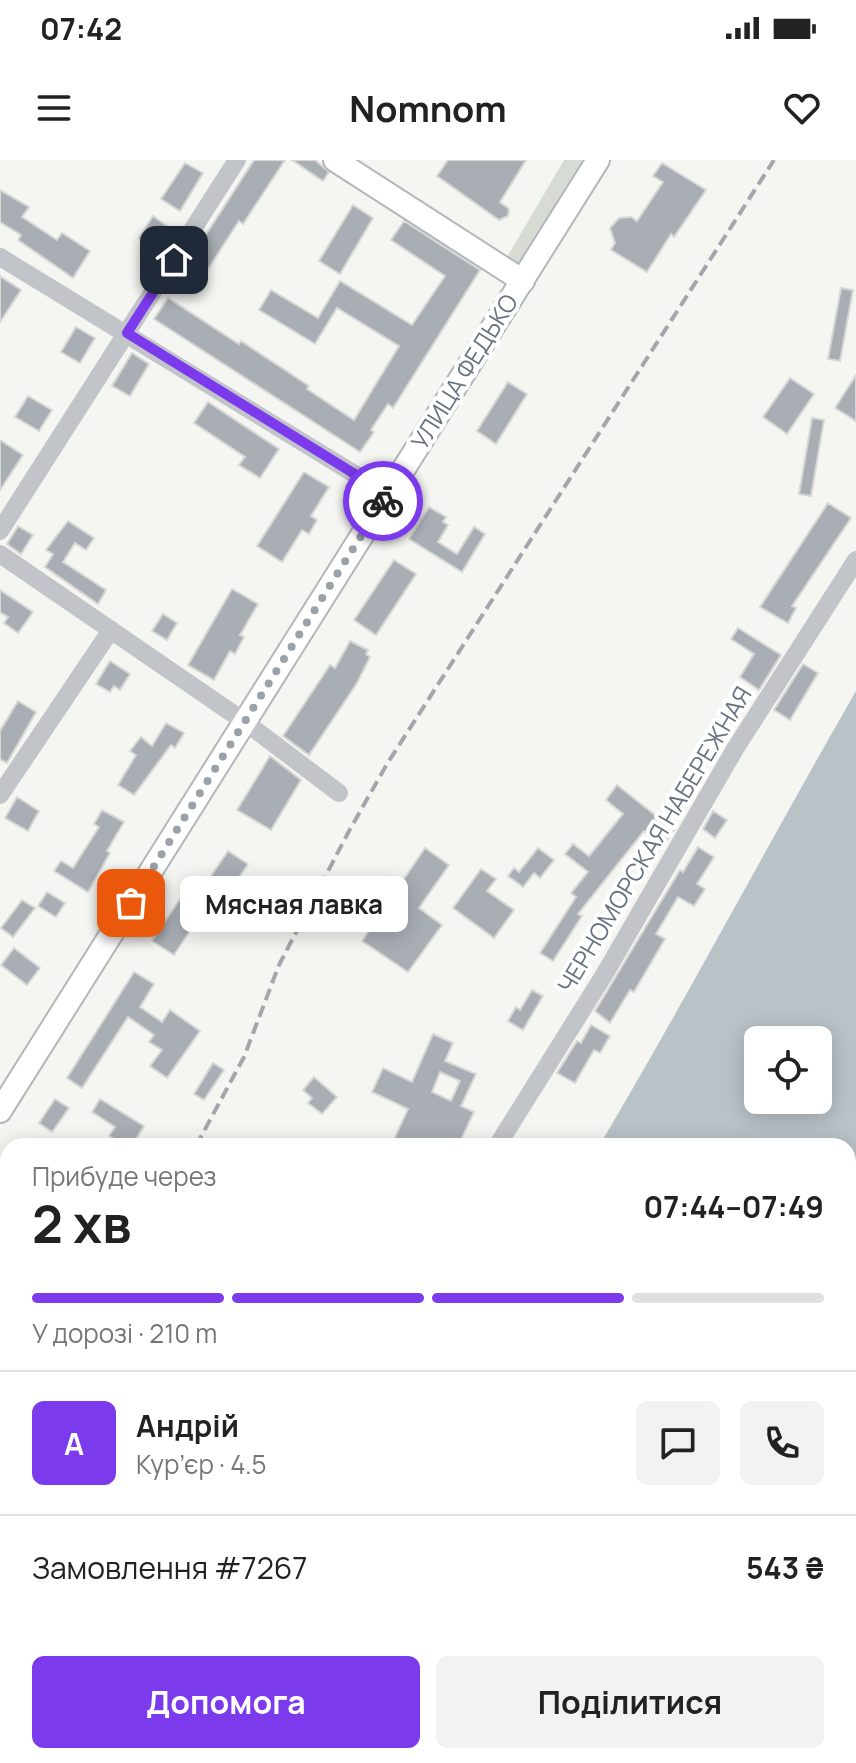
<!DOCTYPE html>
<html lang="uk">
<meta charset="utf-8">
<style>
body{margin:0;font-family:Manrope,sans-serif;background:#f2f2f2;color:#222;height:100vh;display:flex;flex-direction:column;font-size:30px;white-space:nowrap}
*{box-sizing:border-box;margin:0}
p{font-size:26px;color:#767676}
.icon{flex:none;width:44px;height:44px;fill:none;stroke:currentColor;stroke-width:2;stroke-linecap:round;stroke-linejoin:round}
.map{position:relative;flex:1;overflow:hidden}
.details{position:absolute;left:0px;top:978px;width:856px;height:626px;display:flex;flex-direction:column;background:#fff;border-radius:24px 24px 0 0;box-shadow:0 4px 20px #0003}
.details>*{flex:none}
.fabs{position:absolute;left:744px;top:866px;display:grid;gap:16px}
.fabs a{display:grid;place-items:center;width:88px;height:88px;border-radius:12px;background:#fff;box-shadow:0 4px 20px #0003;font-size:40px}
.pin{position:absolute;display:grid;place-items:center;width:68px;height:68px;color:#fff;margin:-34px;border-radius:16px;box-shadow:0 4px 12px #0006}
.courier{position:absolute;display:grid;place-items:center;width:80px;height:80px;margin:-40px;border:6px solid #7c3aed;border-radius:50%;background:#fff;color:#222;box-shadow:0 2px 10px #0007}
.bubble{position:absolute;height:56px;border-radius:12px;background:#fff;box-shadow:0 4px 20px #0003;font-size:26px;font-weight:700;line-height:56px;text-align:center}
.headline em{font-style:normal;font-weight:700}
.headline div{display:flex;flex-direction:column-reverse}
.headline{display:flex;align-items:center;justify-content:space-between;height:136px;padding:0 32px}
h1{font-size:52px;font-weight:700;line-height:60px}
.bar{display:grid;grid-template-columns:repeat(4,1fr);gap:12px 8px;align-content:center;height:96px;padding:0 32px}
.bar i{height:10px;border-radius:6px;background:#e0e0e0}
.bar .selected{background:#7c3aed}
.bar p{grid-column:span 4}
.line{display:flex;align-items:center;gap:20px;padding:0 32px;border-top:2px solid #e0e0e0}
.line div{flex:1}
.round{display:grid;place-items:center;flex:none;width:84px;height:84px;border-radius:12px;background:#f2f2f2}
.button{display:flex;gap:16px;margin-top:auto;padding:16px 32px}
.button a{flex:1;height:92px;border-radius:12px;background:#7c3aed;color:#fff;font-size:32px;font-weight:700;line-height:92px;text-align:center}
.button a+a{background:#f2f2f2;color:#222}
.status{display:flex;justify-content:space-between;align-items:center;height:56px;padding:0 40px;background:#fff;direction:ltr}
.status svg{height:22px;fill:currentColor}
header{display:flex;justify-content:space-between;align-items:center;height:104px;padding:0 32px;background:#fff;font-size:36px;font-weight:700}
.map>svg:first-child{display:block}
.green{fill:#d6dcd4}
.water{fill:#b9c2c7;fill-rule:evenodd}
.building{fill:#a8aeb4;stroke:#d7d7d5;stroke-width:2;fill-rule:evenodd}
.lines{fill:none;stroke-linecap:round;stroke-linejoin:round}
.major-casing{stroke:#b3b6ba;stroke-width:26}
.minor{stroke:#c1c4c8;stroke-width:18}
.major{stroke:#fff;stroke-width:22}
.rail{stroke:#a3a7ac;stroke-width:4;stroke-dasharray:12 6;stroke-linecap:butt}
.done{stroke:#99a1a9;stroke-width:8;stroke-dasharray:0 14.4}
.route{stroke:#7c3aed;stroke-width:10}
.labels{text-anchor:middle;stroke-width:8;stroke-linejoin:round;paint-order:stroke}
.street-label{font-size:24px;fill:#677381;stroke:#fff}
</style>
<div class="status"><b>07:42</b><svg viewBox="0 0 49 12"><path d="M0 12V9h3v3zM5 12V6h3v6zM10 12V3h3v9zM15 12V0h3v12zM26 1h20v11H26zM47 4h2v5h-2z"/></svg></div>
<header><svg class="icon" aria-label="menu" viewBox="0 0 24 24"><path d="M4 6h16M4 12h16M4 18h16"/></svg>Nomnom<svg class="icon" aria-label="heart" viewBox="0 0 24 24"><path d="M12 20l-8-8c-3-5 5-10 8-4 3-6 11-1 8 4z"/></svg></header>
<div class="map">
<svg width="856" height="1603" viewBox="0 0 856 1603">
<rect width="100%" height="100%" fill="#f5f6f2"/>
<g class="green">
<polygon points="564,0 583,0 585,7 528,100 517,105 506,99"/>
<polygon points="0,1480 8,1484 8,1574 0,1570"/>
<polygon points="0,1577 8,1578 8,1596 95,1596 93,1603 0,1603"/>
</g>
<path class="water" d="M856,531V1603H271L276,1596H848V986H599C688,836 769,682 856,531ZM818,880V940H758V880Z"/>
<g class="building">
<polygon points="254,0 285,0 243,64 239,61 195,129 178,118"/>
<polygon points="292,0 315,0 329,12 323,21"/>
<polygon points="448,0 526,0 500,42 509,49 508,56 499,60 437,16"/>
<polygon points="185,3 203,13 180,51 161,39"/>
<polygon points="662,3 706,30 674,77 671,74 647,112 611,90 615,83 610,68 619,58 631,57 637,61 663,22 653,16"/>
<polygon points="0,30 29,47 22,57 57,80 62,73 90,91 73,118 18,80 21,75 0,62"/>
<polygon points="353,45 373,58 340,114 319,101"/>
<polygon points="153,56 168,67 154,88 139,78"/>
<polygon points="404,61 480,110 393,248 388,244 371,270 374,272 360,292 154,159 168,138 239,184 241,181 309,226 307,229 354,260 399,186 337,148 315,184 259,150 271,130 318,158 340,121 412,165 445,116 391,80"/>
<polygon points="0,116 21,130 0,162"/>
<polygon points="841,128 853,130 840,201 828,199"/>
<polygon points="76,167 95,178 80,203 61,192"/>
<polygon points="132,193 149,204 130,236 112,226"/>
<polygon points="856,215 856,261 835,248"/>
<polygon points="790,218 814,234 787,274 763,257"/>
<polygon points="508,222 527,234 496,284 477,271"/>
<polygon points="28,236 52,250 39,271 15,257"/>
<polygon points="208,242 279,289 260,318 239,305 245,297 194,263"/>
<polygon points="812,258 824,260 811,336 799,334"/>
<polygon points="0,280 23,295 0,330"/>
<polygon points="304,312 329,327 311,356 317,360 309,374 302,370 282,402 257,386"/>
<polygon points="828,343 851,358 792,446 796,448 788,463 760,447"/>
<polygon points="429,347 446,357 443,362 448,365 438,382 457,394 474,367 485,374 462,412 409,379"/>
<polygon points="68,361 94,378 86,390 75,383 63,402 106,430 98,444 45,407 53,394 46,390"/>
<polygon points="18,366 33,375 21,394 7,384"/>
<polygon points="394,400 416,414 376,475 354,460"/>
<polygon points="232,429 258,444 240,475 244,477 235,494 230,491 214,520 188,505"/>
<polygon points="0,430 33,452 18,473 4,463 8,457 0,452"/>
<polygon points="163,454 177,463 167,480 152,471"/>
<polygon points="738,468 781,495 759,530 740,517 754,494 731,479"/>
<polygon points="350,481 368,490 366,494 370,497 357,523 309,595 283,576 330,505 335,508"/>
<polygon points="110,501 130,514 120,530 114,526 110,532 96,524"/>
<polygon points="803,504 818,513 790,560 774,550"/>
<polygon points="18,541 36,552 7,603 0,599 0,571"/>
<polygon points="166,563 184,573 175,588 171,585 134,635 118,625 136,595 130,591 141,577 152,586"/>
<polygon points="270,596 301,620 271,670 237,650"/>
<polygon points="617,625 674,670 663,686 644,671 578,754 582,756 553,801 540,793 576,737 571,733 588,712 565,694 573,684 589,696 623,654 606,640"/>
<polygon points="17,637 39,651 28,671 5,658"/>
<polygon points="102,650 124,662 107,691 110,693 88,732 54,711 61,701 73,708 99,667 94,664"/>
<polygon points="713,651 727,660 715,678 703,669"/>
<polygon points="698,687 714,697 697,724 705,729 694,746 678,737 656,774 665,779 634,832 630,830 610,863 595,851 680,710 683,712"/>
<polygon points="425,688 449,705 419,748 442,765 408,812 362,781"/>
<polygon points="538,688 554,700 540,718 534,713 523,727 508,716 514,708 519,712"/>
<polygon points="228,691 248,704 217,750 208,744 174,795 152,781 188,727 198,735"/>
<polygon points="481,709 496,719 487,731 514,750 494,778 453,748"/>
<polygon points="47,732 65,743 56,757 38,746"/>
<polygon points="22,740 35,748 13,777 1,768"/>
<polygon points="14,788 40,808 27,825 1,805"/>
<polygon points="134,812 154,824 140,847 162,862 170,850 200,871 167,918 150,906 162,890 149,882 154,875 128,857 82,928 67,918"/>
<polygon points="532,830 543,836 523,870 508,861 516,847 520,850"/>
<polygon points="591,865 610,876 600,893 594,890 575,923 557,913 577,881 581,883"/>
<path d="M433,874L453,883L445,901L476,914L461,946L474,952L458,986H391L408,949L372,932L383,908L412,922ZM440,912L460,921L451,941L432,932Z"/>
<polygon points="213,903 224,910 204,940 194,934"/>
<polygon points="314,917 337,937 322,954 308,943 312,938 303,930"/>
<polygon points="55,939 69,948 52,972 39,963"/>
<polygon points="100,939 144,966 132,986 125,986 109,976 115,967 92,952"/>
</g>
<g class="lines">
<defs>
<g id="major">
<polyline points="335,0 523,121"/>
<polyline points="0,951 598,0"/>
</g>
</defs>
<use href="#major" class="major-casing"/>
<g class="minor">
<polyline points="0,97 387,334"/>
<polyline points="0,371 237,0"/>
<polyline points="0,394 245,562 339,633"/>
<polyline points="0,635 111,470"/>
<polyline points="497,986 604,815 735,589 856,400"/>
<polyline points="0,1091 8,1097"/>
</g>
<use href="#major" class="major"/>
<g class="rail">
<polyline points="196,986 244,897 279,805 349,671 387,604 774,0"/>
<polyline points="0,1297 8,1285"/>
</g>
</g>
<g class="lines">
<polyline class="done" points="131,743 383,341"/>
<polyline class="route" points="174,100 127,173 387,334 383,341"/>
</g>
<g class="labels">
<g class="street-label">
<text transform="translate(465 212) rotate(-58)" y="8">УЛИЦА ФЕДЬКО</text>
<text transform="translate(655 680) rotate(-59)" y="8">ЧЕРНОМОРСКАЯ НАБЕРЕЖНАЯ</text>
</g>
</g>
</svg>
<div class="fabs">
<a><svg class="icon" aria-label="locate" viewBox="0 0 24 24"><circle cx="12" cy="12" r="6"/><path d="M12 2v4M12 18v4M2 12h4M18 12h4"/></svg></a>
</div>
<div class="pin" style="left:131px;top:743px;background:#ea580c"><svg class="icon" aria-label="bag" viewBox="0 0 24 24"><path d="M5 8h14l-1 12H6zM9 8a3 3 0 0 1 6 0"/></svg></div>
<div class="pin" style="left:174px;top:100px;background:#1f2937"><svg class="icon" aria-label="home" viewBox="0 0 24 24"><path d="M3 11l9-7 9 7M6 9v11h12V9"/></svg></div>
<div class="courier" style="left:383px;top:341px"><svg class="icon" aria-label="bike" viewBox="0 0 24 24"><circle cx="6" cy="16" r="4"/><circle cx="18" cy="16" r="4"/><path d="M6 16l4-8h5l3 8M10 8l3 8H6M13 5h3"/></svg></div>
<div class="bubble" style="left:180px;top:716px;width:228px">Мясная лавка</div>
<section class="details">
<div class="headline"><div><h1>2 хв</h1><p>Прибуде через</p></div><em>07:44–07:49</em></div>
<div class="bar"><i class="selected"></i><i class="selected"></i><i class="selected"></i><i></i><p>У дорозі · 210 m</p></div>
<div class="line" style="height:144px"><b class="round" style="background:#7c3aed;color:#fff">А</b><div><b>Андрій</b><p>Кур’єр · 4.5</p></div><a class="round"><svg class="icon" aria-label="chat" viewBox="0 0 24 24"><path d="M4 5h16v11H9l-5 4z"/></svg></a><a class="round"><svg class="icon" aria-label="phone" viewBox="0 0 24 24"><path d="M5 4h4l2 5-3 2q2 4 5 5l2-3 5 2v4C11 20 4 13 5 4z"/></svg></a></div>
<div class="line" style="height:104px"><div>Замовлення #7267</div><b>543 ₴</b></div>
<div class="button"><a>Допомога</a><a>Поділитися</a></div>
</section>
</div>
